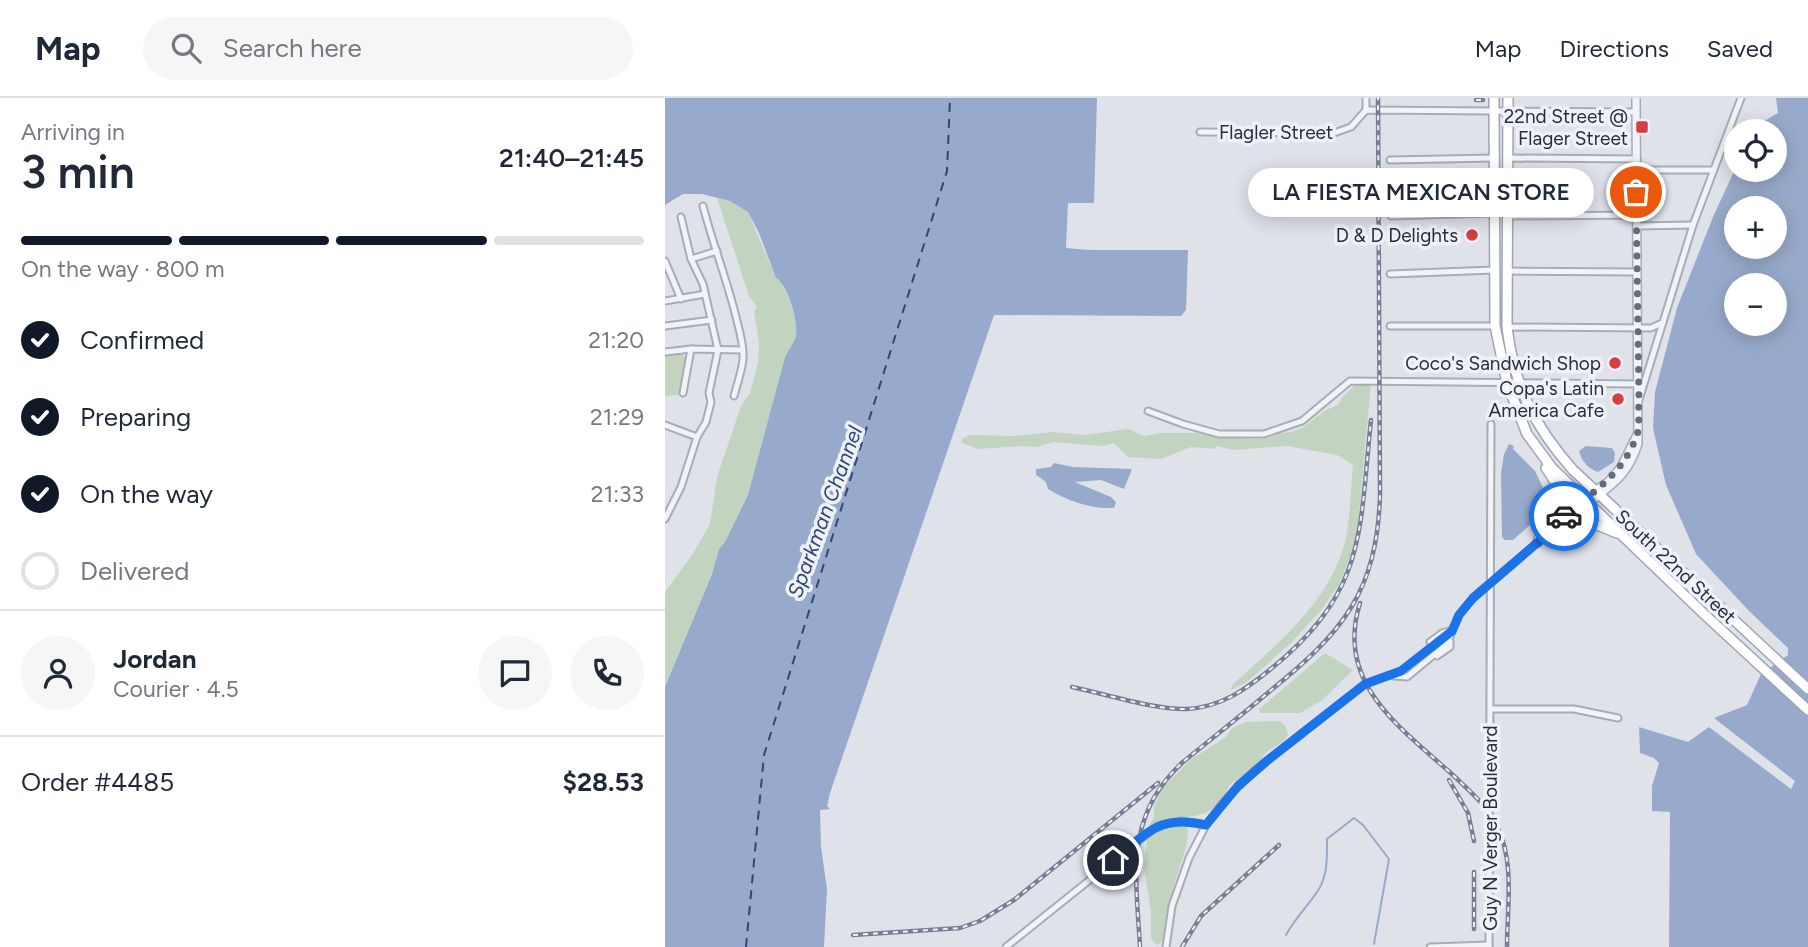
<!DOCTYPE html>
<meta charset="utf-8">
<style>
body{margin:0;font-family:Figtree,sans-serif;background:#f6f6f7;color:#1f2937;height:100vh;display:flex;flex-direction:column;font-size:26px;white-space:nowrap}
*{box-sizing:border-box;margin:0}
p{font-size:23px;color:#747a83}
.icon{flex:none;width:38px;height:38px;fill:none;stroke:currentColor;stroke-width:2;stroke-linecap:round;stroke-linejoin:round}
.map{position:relative;flex:1;overflow:hidden}
.sheet{display:flex;flex-direction:column;background:#fff;width:665px}
.sheet>*{flex:none}
.tools{position:absolute;left:1059px;top:21px;display:grid;gap:14px}
.tools a{display:grid;place-items:center;width:63px;height:63px;border-radius:50%;background:#fff;box-shadow:0 4px 18px #0003;font-size:35px}
.pin{position:absolute;display:grid;place-items:center;width:60px;height:60px;color:#fff;margin:-30px;border:4px solid #fff;border-radius:50%;box-shadow:0 2px 7px #0007}
.courier{position:absolute;display:grid;place-items:center;width:70px;height:70px;margin:-35px;border:5px solid #1a73e8;border-radius:50%;background:#fff;color:#222;box-shadow:0 2px 9px #0007}
.bubble{position:absolute;height:49px;border-radius:24px;background:#fff;box-shadow:0 4px 18px #0003;font-size:23px;font-weight:600;line-height:49px;text-align:center}
.headline em{font-style:normal;font-weight:600}
.headline div{display:flex;flex-direction:column-reverse}
.headline{display:flex;align-items:center;justify-content:space-between;height:119px;padding:0 21px}
h1{font-size:46px;font-weight:600;line-height:52px}
.bar{display:grid;grid-template-columns:repeat(4,1fr);gap:10px 7px;align-content:center;height:84px;padding:0 21px}
.bar i{height:9px;border-radius:5px;background:#e0e1e3}
.bar .current{background:#111827}
.bar p{grid-column:span 4}
.line{display:flex;align-items:center;gap:18px;padding:0 21px;border-top:2px solid #e0e1e3}
.line div{flex:1}
.round{display:grid;place-items:center;flex:none;width:74px;height:74px;border-radius:37px;background:#f6f6f7}
ol{padding:0 21px;list-style:none}
li{display:flex;align-items:center;gap:21px;height:77px}
li p{margin-inline-start:auto}
li .icon{padding:7px;border-radius:50%;background:#111827;color:#fff;stroke-width:4}
li:last-child{color:#747a83}
li i{width:38px;height:38px;border:4px solid #e0e1e3;border-radius:50%}
header{display:flex;align-items:center;gap:42px;box-sizing:border-box;height:98px;padding:0 35px;background:#fff;border-bottom:2px solid #e0e1e3}
header strong{font-size:33px}
nav{display:flex;gap:38px;margin-inline-start:auto;font-size:24px}
.search{width:490px;height:63px;background:#f6f6f7;display:flex;align-items:center;gap:18px;box-sizing:border-box;padding:0 24px;border-radius:38px;color:#747a83;font-size:26px}
main{display:flex;flex:1;min-height:0}
.map>svg:first-child{display:block}
.green{fill:#c2d4c0}
.water{fill:#98aacb;fill-rule:evenodd}
.lines{fill:none;stroke-linecap:round;stroke-linejoin:round}
.stream{stroke:#98aacb;stroke-width:2}
.ferry{stroke:#2f4677;stroke-width:2;stroke-dasharray:9 7;stroke-linecap:butt}
.minor-casing{stroke:#a8acb7;stroke-width:9}
.tertiary-casing{stroke:#a8acb7;stroke-width:10}
.primary-casing{stroke:#9ea4b6;stroke-width:12}
.minor{stroke:#f2f3f7;stroke-width:5}
.tertiary{stroke:#f2f3f7;stroke-width:7}
.primary{stroke:#fff;stroke-width:9}
.rail-casing{stroke:#787f94;stroke-width:4.5}
.rail{stroke:#eff1f7;stroke-width:2;stroke-dasharray:5;stroke-linecap:butt}
.done{stroke:#676c7c;stroke-width:7;stroke-dasharray:0 12.6}
.route{stroke:#1a73e8;stroke-width:9}
.poi-dot{fill:#d53d41;stroke:#eff1f7;stroke-width:2.5}
.labels{text-anchor:middle;stroke-width:7;stroke-linejoin:round;paint-order:stroke}
.poi-label{font-size:19px;fill:#272d41;stroke:#eff1f7;text-anchor:end}
.street-label{font-size:19px;fill:#272d41;stroke:#eff1f7}
.water-label{font-size:21px;font-style:italic;fill:#2f4677;stroke:#eff1f7}
</style>
<header>
<strong>Map</strong>
<div class="search"><svg class="icon" aria-label="search" viewBox="0 0 24 24"><circle cx="10" cy="10" r="6"/><path d="M15 15l6 6"/></svg>Search here</div>
<nav><a>Map</a><a>Directions</a><a>Saved</a></nav>
</header>
<main>
<section class="sheet">
<div class="headline"><div><h1>3 min</h1><p>Arriving in</p></div><em>21:40–21:45</em></div>
<div class="bar"><i class="current"></i><i class="current"></i><i class="current"></i><i></i><p>On the way · 800 m</p></div>
<ol>
<li><svg class="icon" aria-label="check" viewBox="0 0 24 24"><path d="M5 12l5 5 9-10"/></svg>Confirmed<p>21:20</p></li>
<li><svg class="icon" aria-label="check" viewBox="0 0 24 24"><path d="M5 12l5 5 9-10"/></svg>Preparing<p>21:29</p></li>
<li><svg class="icon" aria-label="check" viewBox="0 0 24 24"><path d="M5 12l5 5 9-10"/></svg>On the way<p>21:33</p></li>
<li><i></i>Delivered</li>
</ol>
<div class="line" style="height:126px"><a class="round"><svg class="icon" aria-label="person" viewBox="0 0 24 24"><circle cx="12" cy="8" r="4"/><path d="M4 21q1-7 8-7t8 7"/></svg></a><div><b>Jordan</b><p>Courier · 4.5</p></div><a class="round"><svg class="icon" aria-label="chat" viewBox="0 0 24 24"><path d="M4 5h16v11H9l-5 4z"/></svg></a><a class="round"><svg class="icon" aria-label="phone" viewBox="0 0 24 24"><path d="M5 4h4l2 5-3 2q2 4 5 5l2-3 5 2v4C11 20 4 13 5 4z"/></svg></a></div>
<div class="line" style="height:91px"><div>Order #4485</div><b>$28.53</b></div>
</section>
<div class="map">
<svg width="1143" height="849" viewBox="0 0 1143 849">
<rect width="100%" height="100%" fill="#dfe2e9"/>
<g class="green">
<path d="M52,100L65,103L83,114L111,180C124,188 133,223 131,238C129,245 123,253 120,259L83,397L60,444L54,451L47,476L0,589V494L27,457L45,426L52,379L76,308L85,295L93,265L94,244L89,213L92,209L84,198Z"/>
<polygon points="16,255 22,262 15,295 14,297 0,298 0,257"/>
<path d="M691,286H706L693,427L687,455L674,486L658,510L627,544L582,584L566,592L568,586C611,547 662,506 679,448C686,423 685,393 688,367L672,357L622,348L568,352L552,348L548,351L526,349L496,361L463,359L449,345L438,348L388,344L372,349L357,348L313,351L296,344L298,340L306,337L349,338L388,334L420,337L463,331L479,338L495,335H532L568,340L601,341L616,335L627,334L640,328L661,312L673,307L676,301Z"/>
<polygon points="660,555 688,572 656,603 635,615 595,615 594,611"/>
<path d="M615,623L620,627L623,636L619,643L600,655L589,673L565,686L559,699L550,709L541,715L521,720C526,741 519,755 513,775C506,796 500,819 499,842L492,847L486,840V814L479,770L483,730L489,719V709L497,691L525,662L561,639L567,630L581,624Z"/>
</g>
<g class="water">
<path d="M0,0H432L429,105H403L401,150L425,152H523L521,212L516,218L329,217L165,695L162,708L165,711L155,712L156,749L162,791L159,849H0V589L47,476L54,451L60,444L83,397L120,259C123,253 129,245 131,238C133,223 124,188 111,180L94,135L83,114L65,103L37,96H18L0,107Z"/>
<path d="M1111,0H1143V849H1004L1005,714L987,713V688L994,665L989,660L975,655L974,629L1023,644L1044,629L1126,691L1130,683L1049,620L1082,607L1096,576L1123,557V550L1084,513L1031,456L1001,387L988,330L990,294L1012,210L1048,119L1071,69V72H1110V33H1087L1089,29L1113,15ZM1071,110H1110V149H1071ZM1071,187H1110V226H1071Z"/>
<polygon points="844,346 849,348 848,351 870,373 881,396 875,418 848,442 840,442 837,439 836,375 839,356"/>
<path d="M921,348L947,350L950,355L949,364L933,374C923,371 916,362 914,353Z"/>
<path d="M389,365L408,369L467,371L459,391L436,382L410,384L446,399L451,404L449,410C426,411 402,403 383,391L381,384L371,377V371L386,369Z"/>
</g>
<g class="lines">
<path class="stream" d="M621,837C630,820 644,807 654,791C663,776 662,757 662,741L689,720L698,727L724,761L709,846"/>
<polyline class="ferry" points="81,849 99,657 282,73 285,0"/>
<defs>
<g id="minor">
<polyline points="701,12 701,0"/>
<polyline points="535,34 669,35 686,29 701,12 971,14"/>
<polyline points="843,60 972,61"/>
<polyline points="725,62 829,60"/>
<polyline points="971,72 1048,72"/>
<path d="M38,108C48,147 63,184 72,223C75,235 79,248 78,261C77,273 72,286 69,298"/>
<polyline points="726,118 829,115"/>
<polyline points="843,118 972,117"/>
<polyline points="972,128 1028,127"/>
<polyline points="26,161 52,153"/>
<polyline points="0,163 16,201"/>
<polyline points="842,173 971,174"/>
<polyline points="725,176 829,172"/>
<polyline points="0,203 40,196"/>
<polyline points="0,228 47,222"/>
<polyline points="725,228 830,228"/>
<polyline points="842,229 986,230 997,225"/>
<polyline points="0,254 26,251 77,252"/>
<polyline points="18,295 26,251"/>
<polyline points="974,302 1028,127 1076,0"/>
<polyline points="483,313 518,326 554,336 599,336 637,323 685,283 973,286"/>
<polyline points="0,327 32,339"/>
<polyline points="0,421 16,389 32,339 41,324 46,304 44,295 53,252 38,186 26,161 16,119"/>
<polyline points="882,434 919,401"/>
<polyline points="879,439 887,437 923,405"/>
<polyline points="765,544 777,535 784,533"/>
<polyline points="772,558 785,549 785,543"/>
<polyline points="736,576 783,538"/>
<polyline points="729,578 742,579 782,546 794,517 808,500 873,444"/>
<polyline points="826,611 909,611 953,620"/>
<polyline points="341,849 492,728 516,723 541,727"/>
<polyline points="501,849 507,808 524,760 541,727 560,702 589,673 700,586 736,573 787,533"/>
<polyline points="765,849 824,847"/>
<polyline points="824,849 826,326"/>
</g>
<g id="tertiary">
<polyline points="919,400 943,384 956,369 972,337"/>
<path d="M924,405C949,385 963,377 973,346L971,0"/>
</g>
<g id="primary">
<polyline points="829,0 830,228 842,285 862,336 887,370 1039,516 1143,612"/>
<path d="M843,0L842,229C849,288 869,328 908,372L1143,591"/>
<polyline points="897,428 923,423 952,435"/>
<path d="M873,444C885,412 909,408 881,370"/>
</g>
</defs>
<use href="#minor" class="minor-casing"/>
<use href="#tertiary" class="tertiary-casing"/>
<use href="#primary" class="primary-casing"/>
<use href="#minor" class="minor"/>
<use href="#tertiary" class="tertiary"/>
<use href="#primary" class="primary"/>
<defs>
<g id="rail">
<polyline points="811,2 818,2"/>
<path d="M695,505C669,587 738,631 790,679C806,694 822,708 832,728C850,764 842,810 842,849"/>
<path d="M407,589C441,596 489,612 522,611C557,609 581,591 607,570C702,492 694,435 706,322"/>
<polyline points="784,682 803,715 809,743"/>
<polyline points="809,774 809,831"/>
<polyline points="188,837 295,830 315,823 349,802 493,685"/>
<path d="M475,849C471,777 459,718 518,664C547,640 577,617 605,593C678,534 712,494 715,397L713,0"/>
<polyline points="517,849 536,818 614,747"/>
</g>
</defs>
<use href="#rail" class="rail-casing"/>
<use href="#rail" class="rail"/>
</g>
<g class="lines">
<path class="done" d="M899,418C930,392 958,376 972,337C975,328 973,313 974,303L971,94"/>
<path class="route" d="M448,762C483,735 494,716 541,727L573,688L603,662L700,586L736,573L787,533L794,517L808,500L879,439L883,431L899,418"/>
</g>
<g class="poi-dot">
<rect x="970" y="22" width="14" height="14" rx="3.5"/>
<circle cx="807" cy="137" r="7"/>
<circle cx="950" cy="265" r="7"/>
<circle cx="953" cy="301" r="7"/>
</g>
<g class="labels">
<g class="poi-label">
<text x="963" y="25">22nd Street @<tspan x="963" dy="22">Flager Street</tspan></text>
<text x="793" y="144">D &amp; D Delights</text>
<text x="936" y="272">Coco's Sandwich Shop</text>
<text x="939" y="297">Copa's Latin<tspan x="939" dy="22">America Cafe</tspan></text>
</g>
<g class="street-label">
<text x="611" y="41">Flagler Street</text>
<text transform="translate(1011 468) rotate(43)" y="7">South 22nd Street</text>
<text transform="translate(825 730) rotate(-90)" y="7">Guy N Verger Boulevard</text>
</g>
<g class="water-label">
<text transform="translate(160 414) rotate(-70)" y="7">Sparkman Channel</text>
</g>
</g>
</svg>
<div class="tools">
<a><svg class="icon" aria-label="locate" viewBox="0 0 24 24"><circle cx="12" cy="12" r="6"/><path d="M12 2v4M12 18v4M2 12h4M18 12h4"/></svg></a>
<a>+</a>
<a>−</a>
</div>
<div class="pin" style="left:971px;top:94px;background:#ea580c"><svg class="icon" aria-label="bag" viewBox="0 0 24 24"><path d="M5 8h14l-1 12H6zM9 8a3 3 0 0 1 6 0"/></svg></div>
<div class="pin" style="left:448px;top:762px;background:#1f2937"><svg class="icon" aria-label="home" viewBox="0 0 24 24"><path d="M3 11l9-7 9 7M6 9v11h12V9"/></svg></div>
<div class="courier" style="left:899px;top:418px"><svg class="icon" aria-label="car" viewBox="0 0 24 24"><path d="M5 17H2v-5l4-1 3-4h7l3 4 3 1v5h-3M9 17h6M6 11h13"/><circle cx="7" cy="17" r="2"/><circle cx="17" cy="17" r="2"/></svg></div>
<div class="bubble" style="left:583px;top:70px;width:346px">LA FIESTA MEXICAN STORE</div>
</div>
</main>
